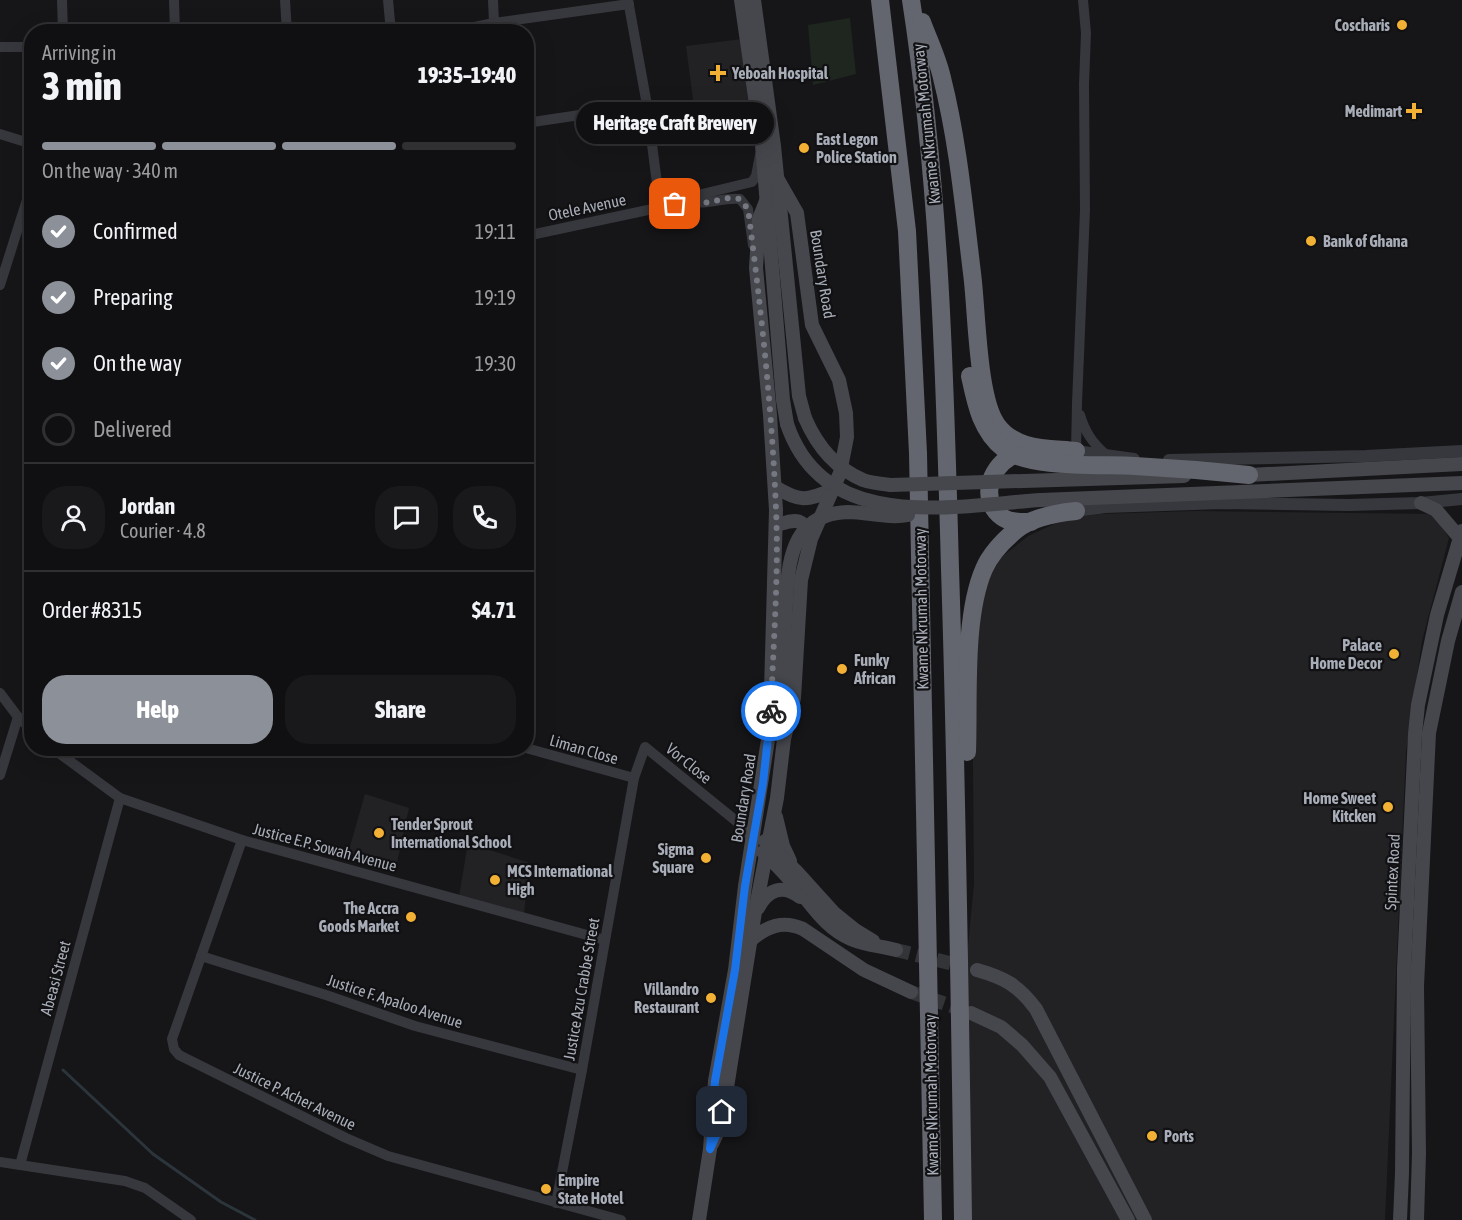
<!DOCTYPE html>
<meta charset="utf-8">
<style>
body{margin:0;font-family:"Asap Condensed",sans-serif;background:#19191b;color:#f1f3f6;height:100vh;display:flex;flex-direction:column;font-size:22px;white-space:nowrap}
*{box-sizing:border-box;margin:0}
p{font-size:20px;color:#9c9d9f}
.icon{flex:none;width:33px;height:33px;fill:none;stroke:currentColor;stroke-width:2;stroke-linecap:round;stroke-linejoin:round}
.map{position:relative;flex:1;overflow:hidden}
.sheet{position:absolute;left:24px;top:24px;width:510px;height:732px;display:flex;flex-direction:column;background:#101012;border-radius:24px;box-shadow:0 6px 24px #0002,0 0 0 2px #303032}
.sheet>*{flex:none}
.pin{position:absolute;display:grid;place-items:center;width:51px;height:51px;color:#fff;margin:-26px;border-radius:12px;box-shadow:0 3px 9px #0006}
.courier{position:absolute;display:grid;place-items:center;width:60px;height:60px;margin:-30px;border:4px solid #1a73e8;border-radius:50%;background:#fff;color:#222;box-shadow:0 2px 8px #0007}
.bubble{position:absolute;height:42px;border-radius:21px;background:#101012;box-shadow:0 6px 24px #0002,0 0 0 2px #303032;font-size:20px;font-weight:800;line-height:42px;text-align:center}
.summary em{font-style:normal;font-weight:800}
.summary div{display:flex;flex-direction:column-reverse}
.summary{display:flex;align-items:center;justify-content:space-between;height:102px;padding:0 18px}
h1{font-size:39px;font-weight:800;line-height:45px}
.bar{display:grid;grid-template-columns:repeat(4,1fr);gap:9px 6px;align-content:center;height:72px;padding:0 18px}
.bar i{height:8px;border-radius:4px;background:#303032}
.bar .on{background:#8c9099}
.bar p{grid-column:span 4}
.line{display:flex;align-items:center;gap:15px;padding:0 18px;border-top:2px solid #303032}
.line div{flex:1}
.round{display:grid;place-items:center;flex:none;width:63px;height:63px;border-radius:24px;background:#19191b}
ol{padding:0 18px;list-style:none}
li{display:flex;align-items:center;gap:18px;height:66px}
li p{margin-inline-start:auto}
li .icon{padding:6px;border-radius:50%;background:#8c9099;color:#fff;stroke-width:4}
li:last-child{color:#9c9d9f}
li i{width:33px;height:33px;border:3px solid #303032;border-radius:50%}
.cta{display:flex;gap:12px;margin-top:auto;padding:12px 18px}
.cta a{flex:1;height:69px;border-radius:24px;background:#8c9099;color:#fff;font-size:24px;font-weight:800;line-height:69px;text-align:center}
.cta a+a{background:#19191b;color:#f1f3f6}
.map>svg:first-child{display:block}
.built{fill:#222225}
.grass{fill:#1e261f}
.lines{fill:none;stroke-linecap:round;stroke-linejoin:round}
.stream{stroke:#2c353c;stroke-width:3}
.secondary-tunnel{stroke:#333438;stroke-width:14;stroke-dasharray:14 7;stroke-linecap:butt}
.minor{stroke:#37383d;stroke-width:10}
.tertiary{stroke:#37383d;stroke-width:12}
.secondary{stroke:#45474d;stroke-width:14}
.motorway{stroke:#63666e;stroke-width:18}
.secondary-bridge{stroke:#45474d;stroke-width:14}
.motorway-bridge{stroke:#63666e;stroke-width:18}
.done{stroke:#757880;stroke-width:6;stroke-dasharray:0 10.8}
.route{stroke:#1a73e8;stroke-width:8}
.poi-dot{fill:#f2b134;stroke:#111113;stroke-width:2}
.labels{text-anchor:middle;stroke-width:4.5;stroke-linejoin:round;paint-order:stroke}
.poi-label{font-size:16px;font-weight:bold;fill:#a8adb8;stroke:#111113;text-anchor:start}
.street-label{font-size:16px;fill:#a8adb8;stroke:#111113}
</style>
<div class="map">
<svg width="1462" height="1220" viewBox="0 0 1462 1220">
<rect width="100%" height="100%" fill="#161618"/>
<g class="built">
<polygon points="742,39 750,100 694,107 686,46"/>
<polygon points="1194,511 1435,514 1449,538 1422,641 1406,752 1385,1220 966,1220 963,997 974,884 972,651 978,593 994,563 1028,536 1065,519 1099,514"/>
<polygon points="365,794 409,808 395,871 347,857"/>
<polygon points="468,843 530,863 524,913 459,896"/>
</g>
<polygon class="grass" points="850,18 856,74 813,85 808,25"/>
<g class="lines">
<polyline class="stream" points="63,1070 153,1154 221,1202 255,1220"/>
<g class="secondary-tunnel">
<polyline points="896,950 966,967"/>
<polyline points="911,992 969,1012"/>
</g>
<g class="minor">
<polyline points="62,0 63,32"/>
<polyline points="174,0 175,32"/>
<polyline points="285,0 287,32"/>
<polyline points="388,0 391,32"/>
<polyline points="493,0 494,23"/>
<polyline points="628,0 647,105 660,207"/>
<polyline points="450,32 494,23 629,4"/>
<polyline points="0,47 32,47"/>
<polyline points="526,123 647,105"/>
<polyline points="0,134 32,144"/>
<path d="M690,201C706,206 723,197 740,199L748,209L753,245"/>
<polyline points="526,236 690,201 698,195 752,182 756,176 760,155"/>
<polyline points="0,285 32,184"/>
<path d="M1080,415C1085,432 1092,442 1105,454"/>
<polyline points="1076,451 1077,403 1085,210 1084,84 1086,33 1083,0"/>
<polyline points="0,693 18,717 32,730"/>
<polyline points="52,748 120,798 242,840 605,940"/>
<polyline points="526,748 634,778"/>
<polyline points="0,775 18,717"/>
<polyline points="242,840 172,1039 174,1049 179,1055 346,1138 388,1156 621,1220"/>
<polyline points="201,956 326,995 415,1026 582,1070"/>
<polyline points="0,1162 125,1181 145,1188 191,1220"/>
<polyline points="20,1165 120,798"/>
<polyline points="556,1203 582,1070 634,778 645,747 741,825 753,842"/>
</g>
<g class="tertiary">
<polyline points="1076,451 1134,459"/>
<polyline points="1169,460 1366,456 1462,451"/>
<polyline points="1076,511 1105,507 1222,503 1348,505 1421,503 1462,499"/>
</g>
<g class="secondary">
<polyline points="741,0 762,145 783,400 787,424"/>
<polyline points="754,0 774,146 799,396 805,418"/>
<polyline points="1249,475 1462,464"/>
<path d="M775,487C800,502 806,501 832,490"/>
<polyline points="1041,500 1462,483"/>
<polyline points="1421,503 1436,510 1459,537"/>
<path d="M776,525C795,520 802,516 811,537"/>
<polyline points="783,725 782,701 785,622"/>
<polyline points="776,817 783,846 790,861"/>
<polyline points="765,841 796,871 834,913 855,930 873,941"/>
<path d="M763,852C775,863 787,876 798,889C814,908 827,929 851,939C865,945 881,946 896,950"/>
<path d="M758,908C768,889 783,884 800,897"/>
<path d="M751,940C767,926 783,920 803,929L864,970L911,992"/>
<path d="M977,970C1005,978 1018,985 1036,1009L1145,1220"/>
<polyline points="971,1013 1001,1027 1022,1045 1050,1077 1128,1220"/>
<polyline points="712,1144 721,1125 755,912 777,798 784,739 794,698 801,580 811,539 840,473 847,437 846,413 839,380 812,325 797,213 777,178"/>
<polyline points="699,1220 710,1149 715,1081 735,970 745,886 770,727 776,510 770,415 756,268 759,219 766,201"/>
<polyline points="1400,1220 1402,1173 1404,969 1415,734 1418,705 1437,615 1462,531"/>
<polyline points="1417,1220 1419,1153 1417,986 1429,733 1448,641 1462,592"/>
</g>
<g class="motorway">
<polyline points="880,0 907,231 918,453 933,1220"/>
<path d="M911,0C940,188 945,379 950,569C957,786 960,1003 963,1220"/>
<path d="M922,22C929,41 938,59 942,78C958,141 964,208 972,273C977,310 977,398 997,425C1016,451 1048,448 1076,451"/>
<path d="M1029,452C1023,453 1015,454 1010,457C989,469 980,501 1002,517C1010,523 1021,522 1031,522"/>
<path d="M967,752C969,699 963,617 984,569C990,555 1004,540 1016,530C1032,517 1056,513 1076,511"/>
</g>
<g class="secondary-bridge">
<path d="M805,418C817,446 835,468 863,480C871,483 882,484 891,485L1184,476"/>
<path d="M787,424C824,534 952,506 1041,500"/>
<path d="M785,622C788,574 784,514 848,512C867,512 890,519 908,515"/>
</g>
<path class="motorway-bridge" d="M970,376C976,404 981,431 1004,449C1030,469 1101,464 1135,466C1173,468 1211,471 1249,475"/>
</g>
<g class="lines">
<path class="done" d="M675,204L690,201L699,204L729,198L740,199L748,209C761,308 772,409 776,510C779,576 773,644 771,711"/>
<polyline class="route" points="722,1112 721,1125 710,1149 715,1081 735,970 745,886 763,783 771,711"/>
</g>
<g class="poi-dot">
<circle cx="1402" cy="25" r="6"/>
<path d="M715 64h6v6h6v6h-6v6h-6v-6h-6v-6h6z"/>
<path d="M1411 102h6v6h6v6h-6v6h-6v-6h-6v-6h6z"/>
<circle cx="804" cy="148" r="6"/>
<circle cx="1311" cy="241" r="6"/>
<circle cx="1394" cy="654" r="6"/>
<circle cx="842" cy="669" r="6"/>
<circle cx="1388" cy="807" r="6"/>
<circle cx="379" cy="833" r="6"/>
<circle cx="706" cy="858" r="6"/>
<circle cx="495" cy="880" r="6"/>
<circle cx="411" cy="917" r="6"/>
<circle cx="711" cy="998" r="6"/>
<circle cx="1152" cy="1136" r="6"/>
<circle cx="546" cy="1189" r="6"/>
</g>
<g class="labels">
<g class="poi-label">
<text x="1390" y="31" text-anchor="end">Coscharis</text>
<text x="732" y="79">Yeboah Hospital</text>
<text x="1402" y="117" text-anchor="end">Medimart</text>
<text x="816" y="145">East Legon<tspan x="816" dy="18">Police Station</tspan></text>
<text x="1323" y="247">Bank of Ghana</text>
<text x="1382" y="651" text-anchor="end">Palace<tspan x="1382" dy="18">Home Decor</tspan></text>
<text x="854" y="666">Funky<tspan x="854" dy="18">African</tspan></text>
<text x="1376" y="804" text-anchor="end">Home Sweet<tspan x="1376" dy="18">Kitcken</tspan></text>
<text x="391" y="830">Tender Sprout<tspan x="391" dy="18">International School</tspan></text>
<text x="694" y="855" text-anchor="end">Sigma<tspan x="694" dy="18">Square</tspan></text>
<text x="507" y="877">MCS International<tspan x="507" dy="18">High</tspan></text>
<text x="399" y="914" text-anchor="end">The Accra<tspan x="399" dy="18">Goods Market</tspan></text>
<text x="699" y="995" text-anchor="end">Villandro<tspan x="699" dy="18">Restaurant</tspan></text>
<text x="1164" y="1142">Ports</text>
<text x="558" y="1186">Empire<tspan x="558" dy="18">State Hotel</tspan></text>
</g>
<g class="street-label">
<text transform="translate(926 124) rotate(-96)" y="6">Kwame Nkrumah Motorway</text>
<text transform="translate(587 207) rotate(-12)" y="6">Otele Avenue</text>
<text transform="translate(823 274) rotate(81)" y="6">Boundary Road</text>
<text transform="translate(921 609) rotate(-91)" y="6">Kwame Nkrumah Motorway</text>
<text transform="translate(584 749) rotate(16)" y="6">Liman Close</text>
<text transform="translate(689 763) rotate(39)" y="6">Vor Close</text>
<text transform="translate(743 798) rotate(-81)" y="6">Boundary Road</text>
<text transform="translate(325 847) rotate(15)" y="6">Justice E.P. Sowah Avenue</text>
<text transform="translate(1392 872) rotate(-87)" y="6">Spintex Road</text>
<text transform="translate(55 978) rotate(-75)" y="6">Abeasi Street</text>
<text transform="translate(581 989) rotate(-80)" y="6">Justice Azu Crabbe Street</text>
<text transform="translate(395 1001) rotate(18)" y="6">Justice F. Apaloo Avenue</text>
<text transform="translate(931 1095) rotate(-91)" y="6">Kwame Nkrumah Motorway</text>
<text transform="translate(295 1096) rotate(26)" y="6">Justice P. Acher Avenue</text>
</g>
</g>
</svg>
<div class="pin" style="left:675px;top:204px;background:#ea580c"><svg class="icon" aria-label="bag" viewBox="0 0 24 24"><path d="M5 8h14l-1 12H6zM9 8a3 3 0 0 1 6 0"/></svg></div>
<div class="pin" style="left:722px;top:1112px;background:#1f2937"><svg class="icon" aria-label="home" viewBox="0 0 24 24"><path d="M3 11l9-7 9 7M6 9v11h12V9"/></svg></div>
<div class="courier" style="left:771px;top:711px"><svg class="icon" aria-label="bike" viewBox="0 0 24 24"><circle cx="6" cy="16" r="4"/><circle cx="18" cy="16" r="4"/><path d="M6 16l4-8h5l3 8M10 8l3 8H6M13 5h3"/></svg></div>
<div class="bubble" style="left:576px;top:102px;width:198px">Heritage Craft Brewery</div>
<section class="sheet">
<div class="summary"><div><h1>3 min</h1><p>Arriving in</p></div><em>19:35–19:40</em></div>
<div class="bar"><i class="on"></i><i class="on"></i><i class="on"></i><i></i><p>On the way · 340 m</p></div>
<ol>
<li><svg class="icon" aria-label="check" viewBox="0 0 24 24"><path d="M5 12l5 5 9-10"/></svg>Confirmed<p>19:11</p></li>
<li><svg class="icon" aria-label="check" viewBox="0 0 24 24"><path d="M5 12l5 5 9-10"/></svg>Preparing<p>19:19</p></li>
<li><svg class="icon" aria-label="check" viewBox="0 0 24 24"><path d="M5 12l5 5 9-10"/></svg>On the way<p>19:30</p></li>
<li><i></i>Delivered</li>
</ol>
<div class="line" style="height:108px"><a class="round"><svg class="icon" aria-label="person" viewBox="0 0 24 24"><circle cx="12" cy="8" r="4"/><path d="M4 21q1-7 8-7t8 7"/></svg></a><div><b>Jordan</b><p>Courier · 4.8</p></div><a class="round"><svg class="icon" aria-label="chat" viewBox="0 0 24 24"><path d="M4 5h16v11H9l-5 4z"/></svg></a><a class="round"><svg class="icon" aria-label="phone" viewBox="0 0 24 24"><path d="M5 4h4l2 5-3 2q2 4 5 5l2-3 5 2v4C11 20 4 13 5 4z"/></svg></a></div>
<div class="line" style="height:78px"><div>Order #8315</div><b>$4.71</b></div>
<div class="cta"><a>Help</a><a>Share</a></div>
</section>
</div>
